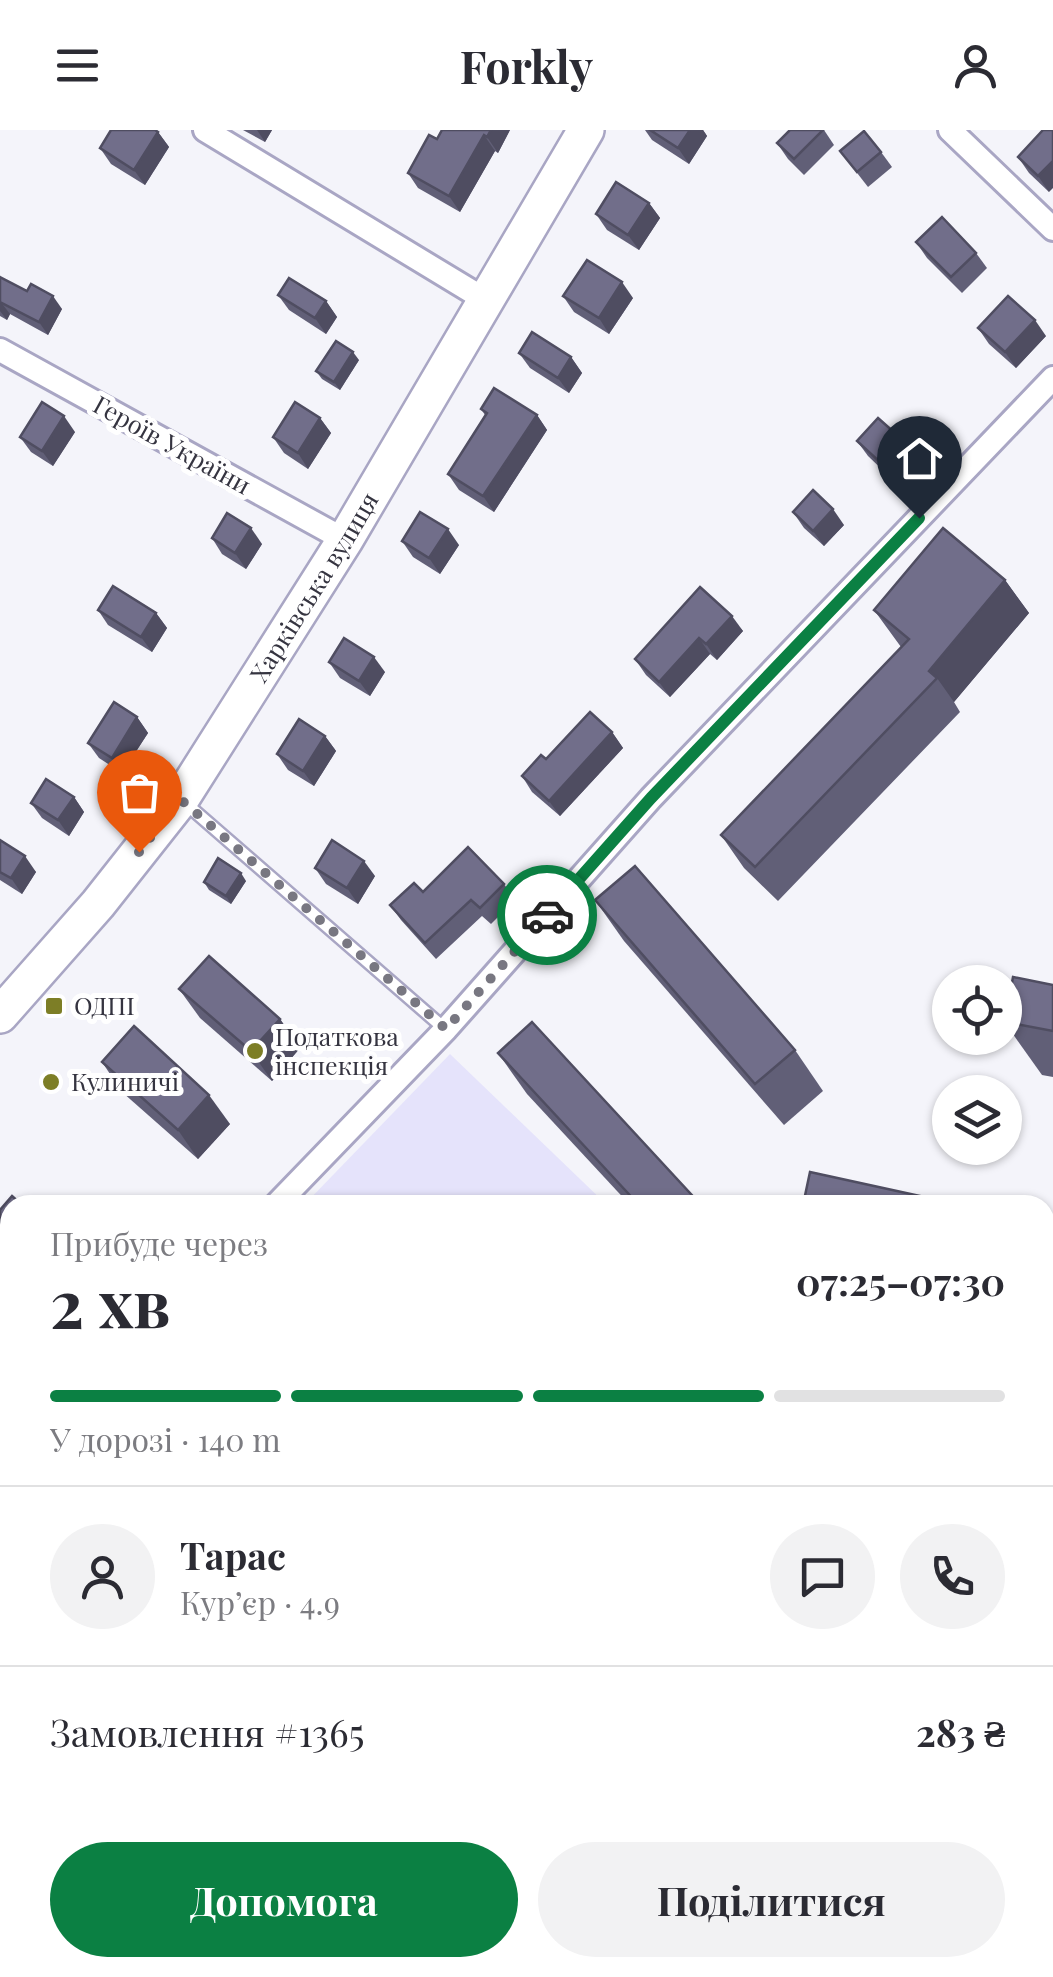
<!DOCTYPE html>
<html lang="uk">
<meta charset="utf-8">
<style>
body{margin:0;font-family:"Playfair Display",serif;background:#f2f2f3;color:#2b2b33;height:100vh;display:flex;flex-direction:column;font-size:38px;white-space:nowrap}
*{box-sizing:border-box;margin:0}
p{font-size:32px;color:#7c7c81}
.icon{flex:none;width:55px;height:55px;fill:none;stroke:currentColor;stroke-width:2;stroke-linecap:round;stroke-linejoin:round}
.map{position:relative;flex:1;overflow:hidden}
.panel{position:absolute;left:0px;top:1065px;width:1055px;height:782px;display:flex;flex-direction:column;background:#fff;border-radius:30px 30px 0 0;box-shadow:0 2px 8px #0004}
.panel>*{flex:none}
.buttons{position:absolute;left:932px;top:835px;display:grid;gap:20px}
.buttons a{display:grid;place-items:center;width:90px;height:90px;border-radius:50%;background:#fff;box-shadow:0 2px 8px #0004;font-size:50px}
.pin{position:absolute;display:grid;place-items:center;width:85px;height:85px;color:#fff;margin:-102px -42px;border-radius:50% 50% 50% 0;rotate:-45deg;box-shadow:0 0 10px #0007}
.pin .icon{rotate:45deg}
.courier{position:absolute;display:grid;place-items:center;width:100px;height:100px;margin:-50px;border:8px solid #0b8043;border-radius:50%;background:#fff;color:#222;box-shadow:0 2px 12px #0007}
.overview em{font-style:normal;font-weight:700}
.overview div{display:flex;flex-direction:column-reverse}
.overview{display:flex;align-items:center;justify-content:space-between;height:170px;padding:0 50px}
h1{font-size:65px;font-weight:700;line-height:75px}
.bar{display:grid;grid-template-columns:repeat(4,1fr);gap:15px 10px;align-content:center;height:120px;padding:0 50px}
.bar i{height:12px;border-radius:8px;background:#e1e1e2}
.bar .on{background:#0b8043}
.bar p{grid-column:span 4}
.line{display:flex;align-items:center;gap:25px;padding:0 50px;border-top:2px solid #e1e1e2}
.line div{flex:1}
.round{display:grid;place-items:center;flex:none;width:105px;height:105px;border-radius:52px;background:#f2f2f3}
.action{display:flex;gap:20px;margin-top:auto;padding:20px 50px}
.action a{flex:1;height:115px;border-radius:60px;background:#0b8043;color:#fff;font-size:40px;font-weight:700;line-height:115px;text-align:center}
.action a+a{background:#f2f2f3;color:#2b2b33}
header{display:flex;justify-content:space-between;align-items:center;height:130px;padding:0 50px;background:#fff;font-size:45px;font-weight:700}
.map>svg:first-child{display:block}
.green{fill:#e5e3fb}
.lines{fill:none;stroke-linecap:round;stroke-linejoin:round}
.service-casing{stroke:#a9a6c4;stroke-width:16}
.minor-casing{stroke:#a9a6c4;stroke-width:28}
.primary-casing{stroke:#a9a6c4;stroke-width:40}
.service{stroke:#fff;stroke-width:11}
.minor{stroke:#fff;stroke-width:22}
.primary{stroke:#fff;stroke-width:35}
.wall{fill:#615f77}
.shaded-wall{fill:#4f4d61}
.building{fill:#716e8a;stroke:#4f4d61;stroke-width:2.5}
.done{stroke:#787781;stroke-width:10;stroke-dasharray:0 18}
.route{stroke:#0b8043;stroke-width:12}
.poi-dot{fill:#7d7e26;stroke:#fff;stroke-width:4}
.labels{text-anchor:middle;stroke-width:10;stroke-linejoin:round;paint-order:stroke}
.street-label{font-size:25px;fill:#353440;stroke:#fff}
.poi-label{font-size:25px;fill:#353440;stroke:#fff;text-anchor:start}
</style>
<header><svg class="icon" aria-label="menu" viewBox="0 0 24 24"><path d="M4 6h16M4 12h16M4 18h16"/></svg>Forkly<svg class="icon" aria-label="person" viewBox="0 0 24 24"><circle cx="12" cy="8" r="4"/><path d="M4 21q1-7 8-7t8 7"/></svg></header>
<div class="map">
<svg width="1053" height="1847" viewBox="0 0 1053 1847">
<rect width="100%" height="100%" fill="#f4f4fa"/>
<polygon class="green" points="450,924 607,1075 304,1075"/>
<g class="lines">
<defs>
<g id="service">
<polyline points="184,672 445,899"/>
<polyline points="0,1283 10,1292"/>
</g>
<g id="minor">
<polyline points="205,0 484,169"/>
<polyline points="950,0 1053,99"/>
<polyline points="0,220 345,410"/>
<polyline points="276,1075 446,899 651,668 1053,248"/>
<polyline points="1045,1389 1053,1381"/>
<polyline points="600,1847 609,1838"/>
</g>
<g id="primary">
<path id="s1" d="M0,885L98,774L181,669L345,410L586,0"/>
</g>
</defs>
<use href="#service" class="service-casing"/>
<use href="#minor" class="minor-casing"/>
<use href="#primary" class="primary-casing"/>
<use href="#service" class="service"/>
<use href="#minor" class="minor"/>
<use href="#primary" class="primary"/>
</g>
<g class="wall">
<polygon points="243,0 272,0 265,12"/>
<polygon points="510,0 498,23 495,21 460,82 418,58 408,43 437,9"/>
<polygon points="645,0 703,0 707,6 689,34 652,10"/>
<polygon points="824,0 834,15 804,45 788,29 777,13"/>
<polygon points="1043,0 1049,62 1029,43 1018,27"/>
<polygon points="158,2 169,17 145,55 111,34 100,18"/>
<polygon points="840,21 881,22 892,37 868,57"/>
<polygon points="649,73 660,88 639,120 607,100 596,84"/>
<polygon points="916,112 976,123 987,138 962,163 927,128"/>
<polygon points="0,147 62,179 48,205 10,184 7,190 0,186"/>
<polygon points="278,165 326,171 337,187 326,204 289,180"/>
<polygon points="563,166 633,168 609,204 574,182"/>
<polygon points="978,198 1046,206 1016,238 989,214"/>
<polygon points="519,223 571,227 582,243 569,263 530,238"/>
<polygon points="359,230 340,260 322,249 316,241"/>
<polygon points="481,279 537,285 547,300 494,382 459,360 448,344 485,285"/>
<polygon points="320,288 331,303 308,339 284,323 273,307"/>
<polygon points="75,302 53,336 31,322 20,307"/>
<polygon points="857,311 904,311 914,326 893,350 868,326"/>
<polygon points="793,382 844,395 824,416 804,398"/>
<polygon points="212,408 262,414 246,439 222,424"/>
<polygon points="402,411 459,415 440,444 413,427"/>
<polygon points="1005,450 1029,483 954,572 960,582 778,771 744,738 721,705 901,517 874,480"/>
<polygon points="700,457 743,501 717,530 710,524 670,567 646,545 635,529"/>
<polygon points="98,480 156,483 167,498 152,522 108,495"/>
<polygon points="329,532 385,542 370,566 340,548"/>
<polygon points="137,587 148,603 122,643 99,628 88,613"/>
<polygon points="612,602 623,618 560,686 532,662 522,646 546,629"/>
<polygon points="325,606 336,621 314,656 288,640 277,624"/>
<polygon points="74,667 84,682 69,706 42,688 31,673"/>
<polygon points="0,710 36,742 22,764 0,750"/>
<polygon points="315,738 375,746 358,774 326,754"/>
<polygon points="246,751 231,774 209,760 204,752"/>
<polygon points="504,754 515,770 491,794 482,786 436,829 401,790 390,775 423,762"/>
<polygon points="595,770 795,920 823,961 784,995 624,811"/>
<polygon points="1053,855 1053,947 1042,945 1005,893"/>
<polygon points="179,859 280,889 300,918 272,951 200,888"/>
<polygon points="498,923 701,1075 630,1075 527,964"/>
<polygon points="102,932 230,994 198,1029 122,962"/>
<polygon points="10,1075 10,1262 0,1252 0,1080"/>
<polygon points="1045,1093 1053,1095 1053,1186 1045,1184"/>
<polygon points="0,1417 10,1427 10,1509 0,1500"/>
<polygon points="1045,1623 1053,1634 1053,1649 1045,1658"/>
<polygon points="0,1664 10,1673 10,1746 0,1737"/>
</g>
<g class="shaded-wall">
<polygon points="257,0 272,0 265,12"/>
<polygon points="491,0 510,0 498,23 487,7"/>
<polygon points="690,0 703,0 707,6 689,34 678,18"/>
<polygon points="158,2 169,17 145,55 134,40"/>
<polygon points="484,5 495,21 460,82 449,66"/>
<polygon points="1053,31 1053,58 1049,62 1038,46"/>
<polygon points="649,73 660,88 639,120 628,105"/>
<polygon points="622,152 633,168 609,204 599,188"/>
<polygon points="53,166 62,179 48,205 39,192"/>
<polygon points="0,171 10,184 7,190 0,181"/>
<polygon points="326,171 337,187 326,204 315,188"/>
<polygon points="1035,190 1046,206 1016,238 1005,222"/>
<polygon points="353,222 359,230 340,260 334,252"/>
<polygon points="571,227 582,243 569,263 558,248"/>
<polygon points="537,285 547,300 494,382 483,366"/>
<polygon points="64,286 75,302 53,336 42,321"/>
<polygon points="320,288 331,303 308,339 298,323"/>
<polygon points="904,311 914,326 893,350 882,334"/>
<polygon points="833,379 844,395 824,416 813,401"/>
<polygon points="251,398 262,414 246,439 235,423"/>
<polygon points="448,399 459,415 440,444 429,428"/>
<polygon points="1005,450 1029,483 954,572 937,548 929,541"/>
<polygon points="156,483 167,498 152,522 141,507"/>
<polygon points="732,486 743,501 717,530 706,514"/>
<polygon points="699,508 710,524 670,567 659,552"/>
<polygon points="374,527 385,542 370,566 359,551"/>
<polygon points="137,587 148,603 122,643 112,628"/>
<polygon points="612,602 623,618 560,686 549,671"/>
<polygon points="325,606 336,621 314,656 303,641"/>
<polygon points="74,667 84,682 69,706 58,690"/>
<polygon points="25,726 36,742 22,764 11,748"/>
<polygon points="364,731 375,746 358,774 347,758"/>
<polygon points="241,743 246,751 231,774 226,766"/>
<polygon points="280,889 300,918 272,951 251,921"/>
<polygon points="209,965 230,994 198,1029 178,1000"/>
</g>
<g class="building">
<polygon points="111,0 155,0 158,2 134,40 100,18"/>
<polygon points="442,0 491,0 487,7 484,5 449,66 408,43 429,5 437,9"/>
<polygon points="650,0 690,0 678,18"/>
<polygon points="790,0 823,0 794,29 777,13"/>
<polygon points="1043,0 1053,0 1053,31 1038,46 1018,27"/>
<polygon points="864,1 881,22 857,42 840,21"/>
<polygon points="616,52 649,73 628,105 596,84"/>
<polygon points="942,87 976,123 951,147 916,112"/>
<polygon points="587,130 622,152 599,188 563,166"/>
<polygon points="0,147 27,161 31,154 53,166 39,192 0,172"/>
<polygon points="289,148 326,171 315,188 278,165"/>
<polygon points="1008,166 1035,190 1005,222 978,198"/>
<polygon points="532,202 571,227 558,248 519,223"/>
<polygon points="336,211 353,222 334,252 316,241"/>
<polygon points="494,258 537,285 483,366 448,344 487,283 481,279"/>
<polygon points="42,272 64,286 42,321 20,307"/>
<polygon points="295,272 320,288 298,323 273,307"/>
<polygon points="878,288 904,311 882,334 857,311"/>
<polygon points="813,360 833,379 813,401 793,382"/>
<polygon points="420,382 448,399 429,428 402,411"/>
<polygon points="227,383 251,398 235,423 212,408"/>
<polygon points="943,398 1005,450 929,541 937,548 755,737 721,705 909,509 874,480"/>
<polygon points="113,456 156,483 141,507 98,480"/>
<polygon points="700,457 732,486 706,514 699,508 659,552 635,529"/>
<polygon points="344,508 374,527 359,551 329,532"/>
<polygon points="114,572 137,587 112,628 88,613"/>
<polygon points="590,582 612,602 549,671 522,646 541,625 546,629"/>
<polygon points="299,589 325,606 303,641 277,624"/>
<polygon points="46,649 74,667 58,690 31,673"/>
<polygon points="0,710 25,726 11,748 0,742"/>
<polygon points="332,710 364,731 347,758 315,738"/>
<polygon points="468,717 504,754 480,778 471,770 425,813 390,775 414,753 423,762"/>
<polygon points="218,728 241,743 226,766 204,752"/>
<polygon points="635,736 795,920 755,954 595,770"/>
<polygon points="209,826 280,889 251,921 179,859"/>
<polygon points="1013,847 1053,855 1053,901 1005,892"/>
<polygon points="532,892 701,1075 639,1075 498,923"/>
<polygon points="134,896 209,965 178,1000 102,932"/>
<polygon points="810,1042 961,1075 803,1075"/>
<polygon points="12,1066 22,1075 10,1075 10,1250 0,1241 0,1080"/>
<polygon points="1045,1093 1053,1095 1053,1141 1045,1139"/>
<polygon points="0,1417 10,1427 10,1495 0,1486"/>
<polygon points="1053,1559 1053,1575 1045,1568"/>
<polygon points="0,1664 10,1673 9,1729 0,1721"/>
</g>
<g class="lines">
<polyline class="done" points="139,722 180,669 446,899 547,785"/>
<polyline class="route" points="547,785 651,668 919,388"/>
</g>
<g class="poi-dot">
<rect x="44" y="866" width="20" height="20" rx="5"/>
<circle cx="255" cy="921" r="10"/>
<circle cx="51" cy="952" r="10"/>
</g>
<g class="labels">
<g class="street-label">
<text transform="translate(172 315) rotate(29)" y="9">Героїв України</text>
<text dy="9" stroke="none"><textPath href="#s1" startOffset="532">Харківська вулиця</textPath></text>
</g>
<g class="poi-label">
<text x="74" y="885">ОДПІ</text>
<text x="275" y="916">Податкова<tspan x="275" dy="29">інспекція</tspan></text>
<text x="71" y="961">Кулиничі</text>
</g>
</g>
</svg>
<div class="buttons">
<a><svg class="icon" aria-label="locate" viewBox="0 0 24 24"><circle cx="12" cy="12" r="6"/><path d="M12 2v4M12 18v4M2 12h4M18 12h4"/></svg></a>
<a><svg class="icon" aria-label="layers" viewBox="0 0 24 24"><path d="M12 4l9 5-9 5-9-5zM3 14l9 5 9-5"/></svg></a>
</div>
<div class="pin" style="left:139px;top:722px;background:#ea580c"><svg class="icon" aria-label="bag" viewBox="0 0 24 24"><path d="M5 8h14l-1 12H6zM9 8a3 3 0 0 1 6 0"/></svg></div>
<div class="pin" style="left:919px;top:388px;background:#1f2937"><svg class="icon" aria-label="home" viewBox="0 0 24 24"><path d="M3 11l9-7 9 7M6 9v11h12V9"/></svg></div>
<div class="courier" style="left:547px;top:785px"><svg class="icon" aria-label="car" viewBox="0 0 24 24"><path d="M5 17H2v-5l4-1 3-4h7l3 4 3 1v5h-3M9 17h6M6 11h13"/><circle cx="7" cy="17" r="2"/><circle cx="17" cy="17" r="2"/></svg></div>
<section class="panel">
<div class="overview"><div><h1>2 хв</h1><p>Прибуде через</p></div><em>07:25–07:30</em></div>
<div class="bar"><i class="on"></i><i class="on"></i><i class="on"></i><i></i><p>У дорозі · 140 m</p></div>
<div class="line" style="height:180px"><a class="round"><svg class="icon" aria-label="person" viewBox="0 0 24 24"><circle cx="12" cy="8" r="4"/><path d="M4 21q1-7 8-7t8 7"/></svg></a><div><b>Тарас</b><p>Кур’єр · 4.9</p></div><a class="round"><svg class="icon" aria-label="chat" viewBox="0 0 24 24"><path d="M4 5h16v11H9l-5 4z"/></svg></a><a class="round"><svg class="icon" aria-label="phone" viewBox="0 0 24 24"><path d="M5 4h4l2 5-3 2q2 4 5 5l2-3 5 2v4C11 20 4 13 5 4z"/></svg></a></div>
<div class="line" style="height:130px"><div>Замовлення #1365</div><b>283 ₴</b></div>
<div class="action"><a>Допомога</a><a>Поділитися</a></div>
</section>
</div>
